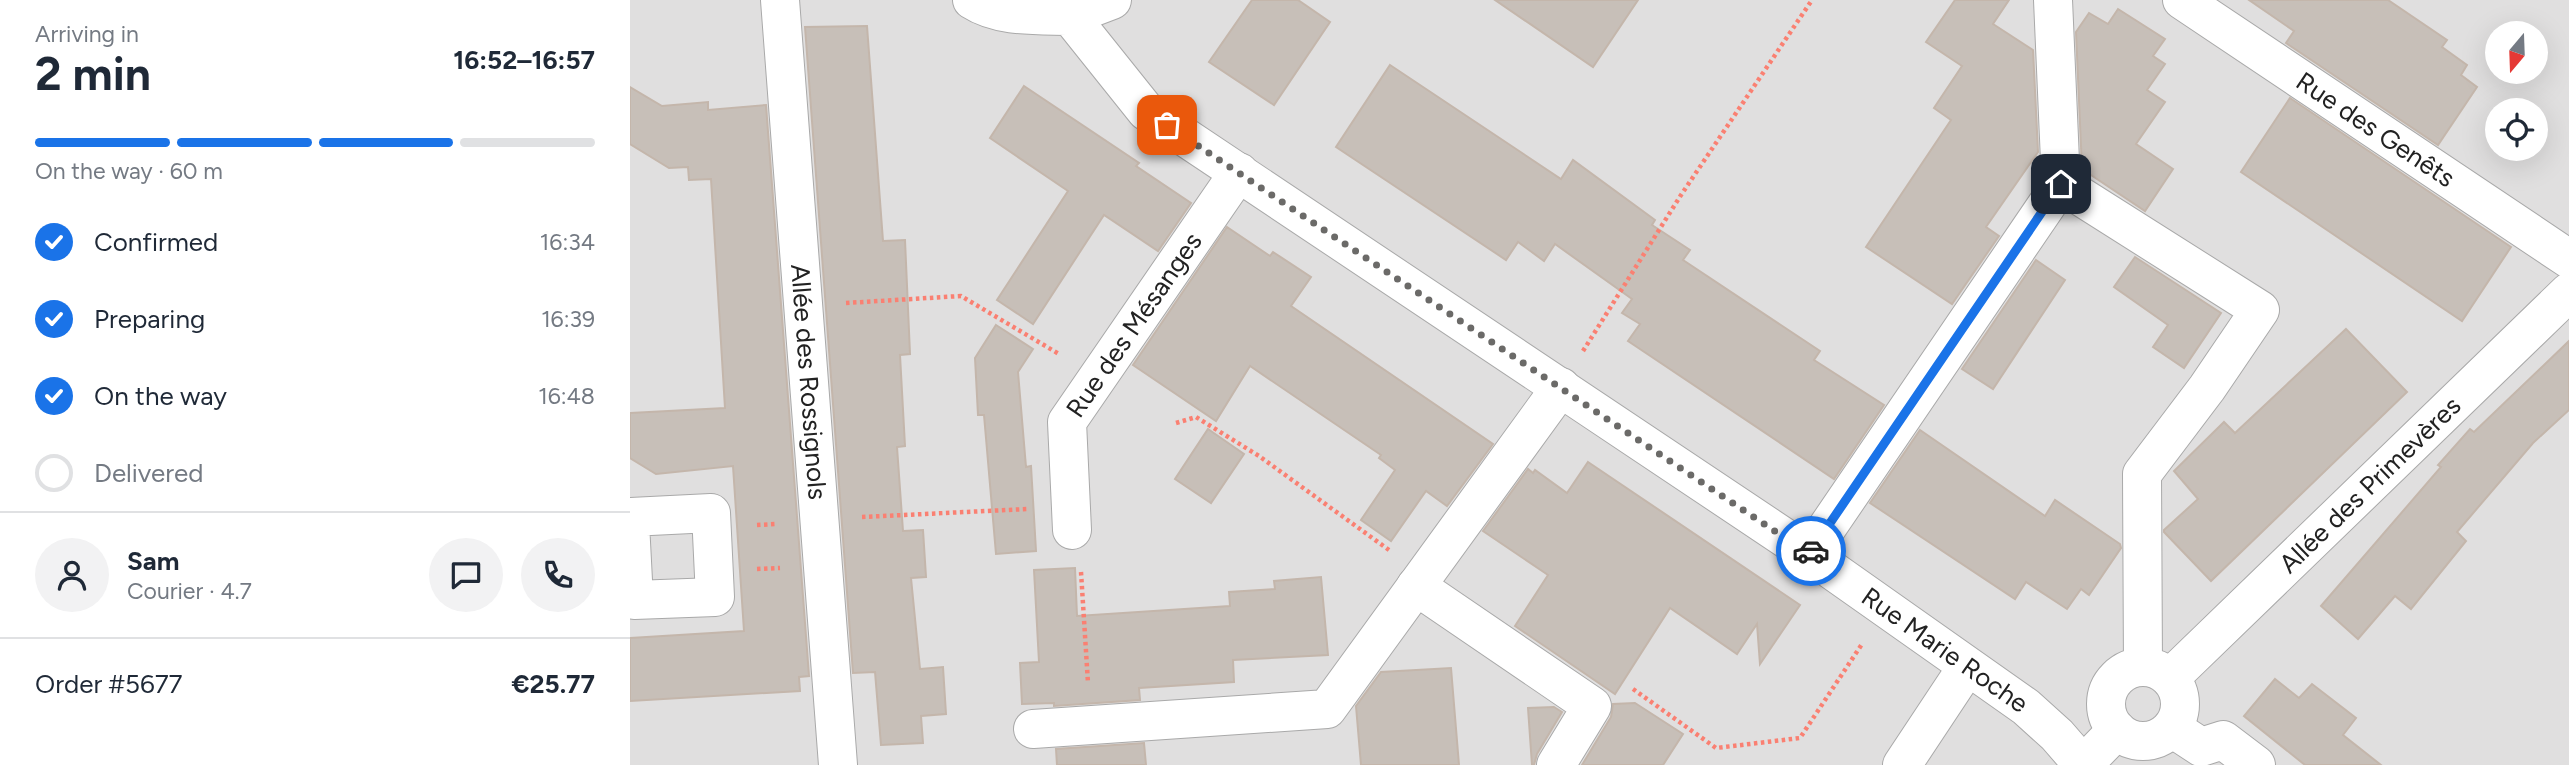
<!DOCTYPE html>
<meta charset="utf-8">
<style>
body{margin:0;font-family:Figtree,sans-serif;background:#f2f2f3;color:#1f2937;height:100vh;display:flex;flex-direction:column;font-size:26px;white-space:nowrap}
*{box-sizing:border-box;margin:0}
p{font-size:23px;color:#747a83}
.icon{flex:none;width:38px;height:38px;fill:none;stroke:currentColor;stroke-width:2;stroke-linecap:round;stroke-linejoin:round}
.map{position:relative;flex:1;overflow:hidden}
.panel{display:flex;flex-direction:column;background:#fff;width:630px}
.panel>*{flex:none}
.needle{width:46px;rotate:199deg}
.tools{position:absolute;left:1855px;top:21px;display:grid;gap:14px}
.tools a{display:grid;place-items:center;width:63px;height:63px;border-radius:50%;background:#fff;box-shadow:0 7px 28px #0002;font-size:35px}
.pin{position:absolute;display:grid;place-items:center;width:60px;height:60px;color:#fff;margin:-30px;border-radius:14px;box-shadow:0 4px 10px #0006}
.courier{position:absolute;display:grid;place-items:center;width:70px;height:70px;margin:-35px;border:5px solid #1a73e8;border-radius:50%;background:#fff;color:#222;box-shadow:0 2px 9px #0007}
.summary em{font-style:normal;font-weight:700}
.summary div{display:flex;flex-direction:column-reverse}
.summary{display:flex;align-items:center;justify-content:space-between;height:119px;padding:0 35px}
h1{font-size:46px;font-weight:700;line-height:52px}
.bar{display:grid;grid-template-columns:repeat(4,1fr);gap:10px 7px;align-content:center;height:84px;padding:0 35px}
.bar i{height:9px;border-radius:5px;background:#e0e1e3}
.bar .selected{background:#1a73e8}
.bar p{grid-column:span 4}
.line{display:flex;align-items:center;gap:18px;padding:0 35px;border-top:2px solid #e0e1e3}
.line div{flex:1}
.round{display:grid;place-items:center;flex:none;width:74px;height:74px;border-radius:37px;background:#f2f2f3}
ol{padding:0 35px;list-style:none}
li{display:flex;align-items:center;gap:21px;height:77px}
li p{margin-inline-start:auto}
li .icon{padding:7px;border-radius:50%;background:#1a73e8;color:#fff;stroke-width:4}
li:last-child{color:#747a83}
li i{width:38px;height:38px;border:4px solid #e0e1e3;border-radius:50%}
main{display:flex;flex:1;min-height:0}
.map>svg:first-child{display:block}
.residential{fill:#e0dfdf;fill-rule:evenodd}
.building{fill:#c7bfb8;stroke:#c4b6ab;stroke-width:2}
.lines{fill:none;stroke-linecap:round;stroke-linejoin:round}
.minor-casing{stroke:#a9a9a9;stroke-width:40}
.path{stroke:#fa8072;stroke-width:4.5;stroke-dasharray:3.5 3.5;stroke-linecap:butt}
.minor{stroke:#fff;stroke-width:38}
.done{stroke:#6b6a68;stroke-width:7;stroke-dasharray:0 12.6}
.route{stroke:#1a73e8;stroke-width:9}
.labels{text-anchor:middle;stroke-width:6;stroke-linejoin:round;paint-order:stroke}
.street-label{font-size:26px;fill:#222;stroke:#fff}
</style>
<main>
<section class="panel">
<div class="summary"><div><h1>2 min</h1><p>Arriving in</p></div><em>16:52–16:57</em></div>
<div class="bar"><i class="selected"></i><i class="selected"></i><i class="selected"></i><i></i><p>On the way · 60 m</p></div>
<ol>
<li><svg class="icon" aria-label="check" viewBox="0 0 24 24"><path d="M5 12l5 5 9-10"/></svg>Confirmed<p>16:34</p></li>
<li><svg class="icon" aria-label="check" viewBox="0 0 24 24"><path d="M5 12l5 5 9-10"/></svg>Preparing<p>16:39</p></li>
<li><svg class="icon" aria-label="check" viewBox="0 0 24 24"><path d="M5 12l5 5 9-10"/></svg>On the way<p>16:48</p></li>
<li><i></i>Delivered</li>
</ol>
<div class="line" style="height:126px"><a class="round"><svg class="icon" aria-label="person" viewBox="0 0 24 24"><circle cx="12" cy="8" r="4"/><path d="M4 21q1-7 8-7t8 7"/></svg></a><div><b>Sam</b><p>Courier · 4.7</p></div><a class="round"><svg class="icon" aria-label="chat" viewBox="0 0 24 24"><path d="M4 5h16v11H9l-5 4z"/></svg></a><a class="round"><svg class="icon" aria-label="phone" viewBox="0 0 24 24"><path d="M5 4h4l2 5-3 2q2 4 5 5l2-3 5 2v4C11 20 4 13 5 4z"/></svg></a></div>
<div class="line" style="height:91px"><div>Order #5677</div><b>€25.77</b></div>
</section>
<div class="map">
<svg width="1939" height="765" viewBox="0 0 1939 765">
<rect width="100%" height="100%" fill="#f2efe9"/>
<path class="residential" d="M0,0H1939V765H0ZM1867,33H1906V72H1867ZM1867,110H1906V149H1867Z"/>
<g class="building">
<polygon points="622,0 668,0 700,22 644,105 579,62"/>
<polygon points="865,0 1008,0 963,67"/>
<polygon points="1325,0 1379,0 1363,24 1403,50 1408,152 1356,227 1369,236 1322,304 1236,247 1321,120 1304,108 1332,66 1296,42"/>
<polygon points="1619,0 1758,0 1817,40 1812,47 1837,65 1831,75 1847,87 1808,145 1656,43 1664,31"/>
<polygon points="1488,9 1535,39 1523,56 1535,64 1517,90 1535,102 1506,144 1543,169 1515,211 1452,169 1446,32 1459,13 1478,24"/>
<polygon points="237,26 253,241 275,240 280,354 270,355 275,446 267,447 273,531 293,530 296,577 281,578 290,669 313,667 316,714 291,716 293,743 251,745 245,672 223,673 175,27"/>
<polygon points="760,65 931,179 943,160 1025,220 1022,225 1060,250 1053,260 1190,351 1184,360 1254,405 1204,479 998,341 1010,324 992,313 1002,299 925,244 914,261 888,242 876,260 706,147"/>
<polygon points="394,86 509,163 506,166 561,203 528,251 474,215 403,324 367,300 438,191 360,138"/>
<polygon points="0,87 32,106 78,102 78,110 136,105 179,676 169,677 170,691 0,701 0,638 114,631 103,466 26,474 0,458 0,413 95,408 81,179 59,180 58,167 39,168 0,144"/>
<polygon points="1660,98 1881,247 1832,321 1611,172"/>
<polygon points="597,227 640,256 643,252 681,277 661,306 863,444 817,506 796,491 761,541 731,520 765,470 749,458 751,455 620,366 586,421 503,365"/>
<polygon points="1505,257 1591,313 1554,368 1523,347 1538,325 1484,287"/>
<polygon points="1406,260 1435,280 1363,389 1332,369"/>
<polygon points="366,325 403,349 388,372 396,467 401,466 406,551 366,554 354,415 348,415 345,358"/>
<polygon points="1716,329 1777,392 1581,581 1534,532 1534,530 1568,499 1544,471 1594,422 1605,433"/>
<polygon points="1939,341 1939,410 1903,443 1827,532 1836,541 1781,609 1765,596 1728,639 1691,606 1811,467 1808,465 1840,429 1844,432"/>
<polygon points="578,429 614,454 581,503 545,479"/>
<polygon points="1290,430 1415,516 1425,500 1490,544 1491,548 1459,595 1451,589 1437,609 1396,582 1385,599 1240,503"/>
<polygon points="958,462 1170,605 1130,664 1127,624 1107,654 1040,608 985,694 885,626 918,575 853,531 898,469 903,473 905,470 937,493"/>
<polygon points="445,568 447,616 600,606 599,592 645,589 644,581 691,577 698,655 603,660 604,682 509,688 510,700 424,706 424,703 392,704 390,663 409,662 404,570"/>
<polygon points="821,668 829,765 731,765 726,706 751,672"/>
<polygon points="1645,679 1669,698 1682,684 1726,718 1713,735 1751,765 1675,765 1614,716"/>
<polygon points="1005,703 1053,734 1033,765 952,765 981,717 983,704"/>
<polygon points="924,707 932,712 907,754 904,765 902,765 898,708"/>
<polygon points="514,743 516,765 427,765 426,749"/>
</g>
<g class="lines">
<defs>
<g id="minor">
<path id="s1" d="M150,0L208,765"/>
<path id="s2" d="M342,0C370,18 408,15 440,16L516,111L1179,554L1396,707L1427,735L1453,765L1487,730"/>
<path id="s3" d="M1552,0L1939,259"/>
<polyline points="440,16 482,0"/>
<polyline points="1431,184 1630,310 1577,388 1512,474 1513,667"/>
<polyline points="0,517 81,513 85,597 4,600 0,523"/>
<path id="s4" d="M442,530L437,422L609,172"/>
<polyline points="1179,554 1431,184 1423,0"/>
<polyline points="786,586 962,706 926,765"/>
<circle cx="1513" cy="704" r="37"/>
<path id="s5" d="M1540,678L1939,292"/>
<polyline points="1542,728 1571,747 1593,740 1626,765"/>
<polyline points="403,729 697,709 931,387"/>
<polyline points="1272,765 1337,667"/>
</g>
</defs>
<use href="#minor" class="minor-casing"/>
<g class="path">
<polyline points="216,303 331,296 429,354"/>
<polyline points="953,351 1051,195 1182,0"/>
<polyline points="546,423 566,417 629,456 759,550"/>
<polyline points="232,517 398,509"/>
<polyline points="127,525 146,524"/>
<polyline points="127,569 150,568"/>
<polyline points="451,572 458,683"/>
<polyline points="1003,689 1086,748 1170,738 1232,644"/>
</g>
<use href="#minor" class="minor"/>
</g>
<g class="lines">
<polyline class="done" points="537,125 1179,554 1181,551"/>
<polyline class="route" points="1181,551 1431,184"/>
</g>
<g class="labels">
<g class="street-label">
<text dy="9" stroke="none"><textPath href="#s3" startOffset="233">Rue des Genêts</textPath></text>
<text dy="9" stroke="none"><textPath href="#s4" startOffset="226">Rue des Mésanges</textPath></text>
<text dy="9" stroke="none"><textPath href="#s1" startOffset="383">Allée des Rossignols</textPath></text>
<text dy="9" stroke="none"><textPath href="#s5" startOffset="278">Allée des Primevères</textPath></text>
<text dy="9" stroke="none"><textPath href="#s2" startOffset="1186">Rue Marie Roche</textPath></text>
</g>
</g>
</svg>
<div class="tools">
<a><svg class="needle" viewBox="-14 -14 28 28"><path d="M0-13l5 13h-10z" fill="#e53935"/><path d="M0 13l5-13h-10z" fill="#747a83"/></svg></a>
<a><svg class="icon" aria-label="locate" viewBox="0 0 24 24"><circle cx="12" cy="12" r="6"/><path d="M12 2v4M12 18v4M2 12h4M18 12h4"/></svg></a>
</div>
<div class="pin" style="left:537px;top:125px;background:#ea580c"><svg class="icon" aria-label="bag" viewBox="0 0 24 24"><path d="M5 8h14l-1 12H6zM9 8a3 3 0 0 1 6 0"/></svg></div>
<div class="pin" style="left:1431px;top:184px;background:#1f2937"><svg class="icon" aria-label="home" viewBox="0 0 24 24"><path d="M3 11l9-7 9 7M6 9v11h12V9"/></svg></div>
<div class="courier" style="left:1181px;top:551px"><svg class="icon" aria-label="car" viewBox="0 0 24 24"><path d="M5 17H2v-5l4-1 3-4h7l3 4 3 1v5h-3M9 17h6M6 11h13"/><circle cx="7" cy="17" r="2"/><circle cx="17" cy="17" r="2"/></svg></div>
</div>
</main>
